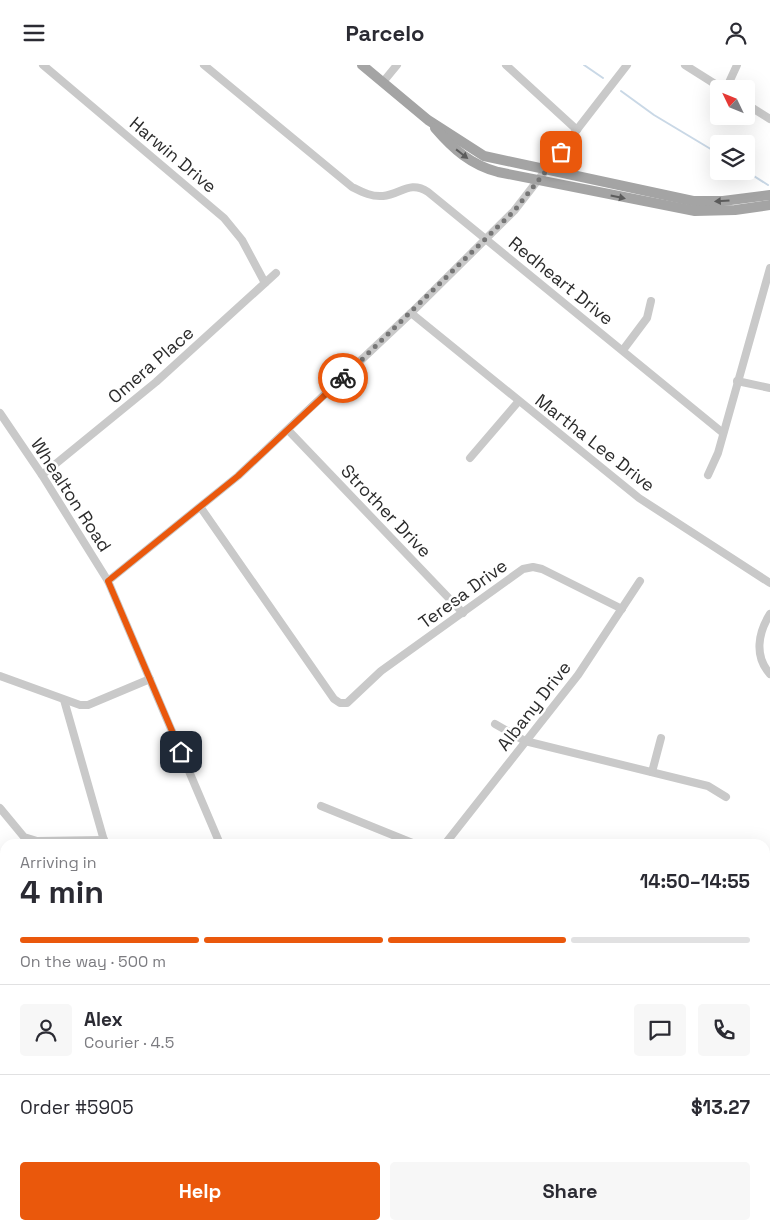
<!DOCTYPE html>
<meta charset="utf-8">
<style>
body{margin:0;font-family:"Space Grotesk",sans-serif;background:#f7f7f7;color:#2b2b33;height:100vh;display:flex;flex-direction:column;font-size:19px;white-space:nowrap}
*{box-sizing:border-box;margin:0}
p{font-size:16px;color:#7c7c81}
.icon{flex:none;width:28px;height:28px;fill:none;stroke:currentColor;stroke-width:2;stroke-linecap:round;stroke-linejoin:round}
.map{position:relative;flex:1;overflow:hidden}
.panel{position:absolute;left:0px;top:774px;width:770px;height:391px;display:flex;flex-direction:column;background:#fff;border-radius:15px 15px 0 0;box-shadow:0 5px 20px #0002}
.panel>*{flex:none}
.needle{width:32px;rotate:313deg}
.fabs{position:absolute;left:710px;top:15px;display:grid;gap:10px}
.fabs a{display:grid;place-items:center;width:45px;height:45px;border-radius:5px;background:#fff;box-shadow:0 5px 20px #0002;font-size:25px}
.pin{position:absolute;display:grid;place-items:center;width:42px;height:42px;color:#fff;margin:-21px;border-radius:10px;box-shadow:0 2px 8px #0006}
.courier{position:absolute;display:grid;place-items:center;width:50px;height:50px;margin:-25px;border:4px solid #ea580c;border-radius:50%;background:#fff;color:#222;box-shadow:0 1px 6px #0007}
.overview em{font-style:normal;font-weight:700}
.overview div{display:flex;flex-direction:column-reverse}
.overview{display:flex;align-items:center;justify-content:space-between;height:85px;padding:0 20px}
h1{font-size:32px;font-weight:700;line-height:38px}
.bar{display:grid;grid-template-columns:repeat(4,1fr);gap:8px 5px;align-content:center;height:60px;padding:0 20px}
.bar i{height:6px;border-radius:4px;background:#e1e1e2}
.bar .selected{background:#ea580c}
.bar p{grid-column:span 4}
.line{display:flex;align-items:center;gap:12px;padding:0 20px;border-top:1px solid #e1e1e2}
.line div{flex:1}
.round{display:grid;place-items:center;flex:none;width:52px;height:52px;border-radius:5px;background:#f7f7f7}
.cta{display:flex;gap:10px;margin-top:auto;padding:10px 20px}
.cta a{flex:1;height:58px;border-radius:5px;background:#ea580c;color:#fff;font-size:20px;font-weight:700;line-height:58px;text-align:center}
.cta a+a{background:#f7f7f7;color:#2b2b33}
header{display:flex;justify-content:space-between;align-items:center;height:65px;padding:0 20px;background:#fff;font-size:22px;font-weight:700}
.map>svg:first-child{display:block}
.lines{fill:none;stroke-linecap:round;stroke-linejoin:round}
.stream{stroke:#c9d8e6;stroke-width:2}
.minor{stroke:#c9c9c9;stroke-width:8}
.major{stroke:#a4a4a4;stroke-width:10}
.oneway{fill:#5c5c5c}
.done{stroke:#767676;stroke-width:5;stroke-dasharray:0 9}
.route{stroke:#ea580c;stroke-width:6}
.labels{text-anchor:middle;stroke-width:5;stroke-linejoin:round;paint-order:stroke}
.street-label{font-size:18px;fill:#2c2c2c;stroke:#fff}
</style>
<header><svg class="icon" aria-label="menu" viewBox="0 0 24 24"><path d="M4 6h16M4 12h16M4 18h16"/></svg>Parcelo<svg class="icon" aria-label="person" viewBox="0 0 24 24"><circle cx="12" cy="8" r="4"/><path d="M4 21q1-7 8-7t8 7"/></svg></header>
<div class="map">
<svg width="770" height="1164" viewBox="0 0 770 1164">
<rect width="100%" height="100%" fill="#fff"/>
<g class="lines">
<g class="stream">
<polyline points="584,0 603,13"/>
<polyline points="621,26 654,50 719,89"/>
<polyline points="746,106 768,120"/>
</g>
<g class="minor">
<polyline points="43,0 224,153 242,175 265,218"/>
<path d="M204,0L352,122C362,127 371,132 383,131C401,129 410,115 428,127L723,368"/>
<polyline points="506,0 577,65"/>
<polyline points="685,0 723,24"/>
<polyline points="383,17 397,0"/>
<polyline points="726,24 737,0"/>
<polyline points="746,39 770,54"/>
<polyline points="411,248 639,433 770,518"/>
<polyline points="623,285 647,253 651,236"/>
<polyline points="737,316 770,323"/>
<polyline points="0,348 42,410 108,516 220,779"/>
<polyline points="288,365 463,548"/>
<polyline points="470,393 518,337"/>
<polyline points="42,410 156,317 276,208"/>
<polyline points="708,410 718,388 770,203"/>
<polyline points="201,443 334,634 340,638 347,638 381,606 523,504 533,502 542,504 622,544"/>
<polyline points="108,516 238,411 411,248 514,146 627,0"/>
<path d="M770,549C758,568 754,591 770,609"/>
<polyline points="0,611 80,640 88,640 150,614"/>
<polyline points="64,635 105,779"/>
<polyline points="495,659 525,676 708,721 726,732"/>
<polyline points="652,707 661,673"/>
<polyline points="321,741 415,779"/>
<polyline points="0,743 24,772 37,776 104,775"/>
<polyline points="445,779 578,610 640,516"/>
<polyline points="765,908 770,910"/>
<polyline points="765,992 770,993"/>
<polyline points="765,1035 770,1015"/>
<polyline points="765,1158 770,1160"/>
<polyline points="448,1160 453,1164"/>
<polyline points="602,1160 607,1164"/>
<polyline points="54,1164 56,1160"/>
<polyline points="179,1164 182,1160"/>
<polyline points="547,1164 550,1160"/>
<polyline points="726,1164 729,1160"/>
</g>
<g class="major">
<polyline points="362,0 428,55 484,91 693,136 723,136 770,130"/>
<path d="M435,63C453,84 471,100 498,107L695,146L735,145L770,140"/>
<polyline points="9,1160 15,1164"/>
</g>
</g>
<defs><path id="oneway-solid" d="M-6-.8H1V-3.2L6.5 0L1 3.2V.8H-6Z" transform="scale(1.25)"/></defs>
<g class="oneway">
<use href="#oneway-solid" transform="translate(462 89) rotate(38)"/>
<use href="#oneway-solid" transform="translate(618 132) rotate(12)"/>
<use href="#oneway-solid" transform="translate(722 136) rotate(176)"/>
</g>
<g class="lines">
<polyline class="done" points="343,313 514,146 561,87"/>
<polyline class="route" points="181,687 108,516 238,411 343,313"/>
</g>
<g class="labels">
<g class="street-label">
<text transform="translate(173 90) rotate(40)" y="6">Harwin Drive</text>
<text transform="translate(561 216) rotate(39)" y="6">Redheart Drive</text>
<text transform="translate(151 300) rotate(-41)" y="6">Omera Place</text>
<text transform="translate(595 378) rotate(38)" y="6">Martha Lee Drive</text>
<text transform="translate(71 430) rotate(57)" y="6">Whealton Road</text>
<text transform="translate(386 446) rotate(46)" y="6">Strother Drive</text>
<text transform="translate(463 529) rotate(-36)" y="6">Teresa Drive</text>
<text transform="translate(534 641) rotate(-52)" y="6">Albany Drive</text>
</g>
</g>
</svg>
<div class="fabs">
<a><svg class="needle" viewBox="-14 -14 28 28"><path d="M0-13l5 13h-10z" fill="#e53935"/><path d="M0 13l5-13h-10z" fill="#7c7c81"/></svg></a>
<a><svg class="icon" aria-label="layers" viewBox="0 0 24 24"><path d="M12 4l9 5-9 5-9-5zM3 14l9 5 9-5"/></svg></a>
</div>
<div class="pin" style="left:561px;top:87px;background:#ea580c"><svg class="icon" aria-label="bag" viewBox="0 0 24 24"><path d="M5 8h14l-1 12H6zM9 8a3 3 0 0 1 6 0"/></svg></div>
<div class="pin" style="left:181px;top:687px;background:#1f2937"><svg class="icon" aria-label="home" viewBox="0 0 24 24"><path d="M3 11l9-7 9 7M6 9v11h12V9"/></svg></div>
<div class="courier" style="left:343px;top:313px"><svg class="icon" aria-label="bike" viewBox="0 0 24 24"><circle cx="6" cy="16" r="4"/><circle cx="18" cy="16" r="4"/><path d="M6 16l4-8h5l3 8M10 8l3 8H6M13 5h3"/></svg></div>
<section class="panel">
<div class="overview"><div><h1>4 min</h1><p>Arriving in</p></div><em>14:50–14:55</em></div>
<div class="bar"><i class="selected"></i><i class="selected"></i><i class="selected"></i><i></i><p>On the way · 500 m</p></div>
<div class="line" style="height:90px"><a class="round"><svg class="icon" aria-label="person" viewBox="0 0 24 24"><circle cx="12" cy="8" r="4"/><path d="M4 21q1-7 8-7t8 7"/></svg></a><div><b>Alex</b><p>Courier · 4.5</p></div><a class="round"><svg class="icon" aria-label="chat" viewBox="0 0 24 24"><path d="M4 5h16v11H9l-5 4z"/></svg></a><a class="round"><svg class="icon" aria-label="phone" viewBox="0 0 24 24"><path d="M5 4h4l2 5-3 2q2 4 5 5l2-3 5 2v4C11 20 4 13 5 4z"/></svg></a></div>
<div class="line" style="height:65px"><div>Order #5905</div><b>$13.27</b></div>
<div class="cta"><a>Help</a><a>Share</a></div>
</section>
</div>
